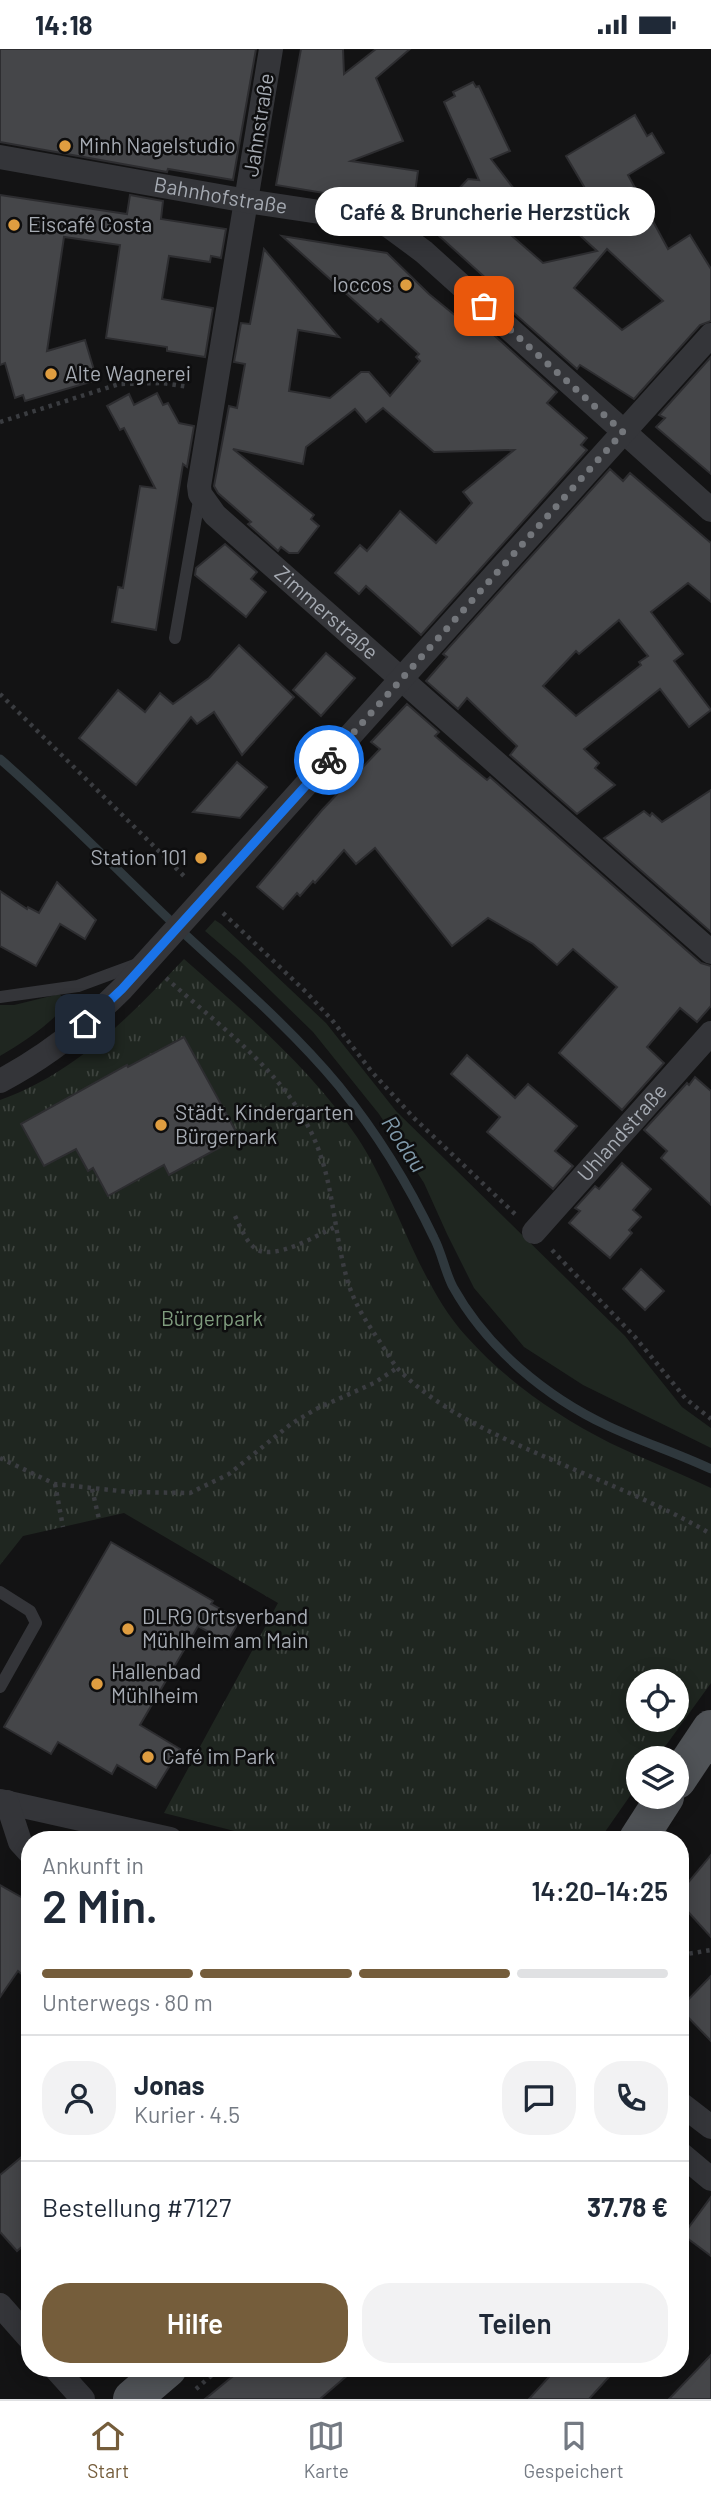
<!DOCTYPE html>
<html lang="de">
<meta charset="utf-8">
<style>
body{margin:0;font-family:Barlow,sans-serif;background:#f2f2f3;color:#1f2937;height:100vh;display:flex;flex-direction:column;font-size:26px;white-space:nowrap}
*{box-sizing:border-box;margin:0}
p{font-size:23px;color:#747a83}
.icon{flex:none;width:38px;height:38px;fill:none;stroke:currentColor;stroke-width:2;stroke-linecap:round;stroke-linejoin:round}
.map{position:relative;flex:1;overflow:hidden}
.drawer{position:absolute;left:21px;top:1782px;width:668px;height:546px;display:flex;flex-direction:column;background:#fff;border-radius:28px;box-shadow:0 4px 18px #0003}
.drawer>*{flex:none}
.buttons{position:absolute;left:626px;top:1620px;display:grid;gap:14px}
.buttons a{display:grid;place-items:center;width:63px;height:63px;border-radius:50%;background:#fff;box-shadow:0 4px 18px #0003;font-size:35px}
.pin{position:absolute;display:grid;place-items:center;width:60px;height:60px;color:#fff;margin:-30px;border-radius:14px;box-shadow:0 4px 10px #0006}
.courier{position:absolute;display:grid;place-items:center;width:70px;height:70px;margin:-35px;border:5px solid #1a73e8;border-radius:50%;background:#fff;color:#222;box-shadow:0 2px 9px #0007}
.bubble{position:absolute;height:49px;border-radius:24px;background:#fff;box-shadow:0 4px 18px #0003;font-size:23px;font-weight:600;line-height:49px;text-align:center}
.summary em{font-style:normal;font-weight:600}
.summary div{display:flex;flex-direction:column-reverse}
.summary{display:flex;align-items:center;justify-content:space-between;height:119px;padding:0 21px}
h1{font-size:46px;font-weight:600;line-height:52px}
.bar{display:grid;grid-template-columns:repeat(4,1fr);gap:10px 7px;align-content:center;height:84px;padding:0 21px}
.bar i{height:9px;border-radius:5px;background:#e0e1e3}
.bar .selected{background:#755d3b}
.bar p{grid-column:span 4}
.line{display:flex;align-items:center;gap:18px;padding:0 21px;border-top:2px solid #e0e1e3}
.line div{flex:1}
.round{display:grid;place-items:center;flex:none;width:74px;height:74px;border-radius:28px;background:#f2f2f3}
.cta{display:flex;gap:14px;margin-top:auto;padding:14px 21px}
.cta a{flex:1;height:80px;border-radius:28px;background:#755d3b;color:#fff;font-size:28px;font-weight:600;line-height:80px;text-align:center}
.cta a+a{background:#f2f2f3;color:#1f2937}
.status{display:flex;justify-content:space-between;align-items:center;height:49px;padding:0 35px;background:#fff;direction:ltr}
.status svg{height:19px;fill:currentColor}
.tab-bar{display:flex;justify-content:space-around;align-items:center;height:98px;border-top:2px solid #e0e1e3;background:#fff;font-size:19px;color:#747a83}
.tab-bar a{display:grid;justify-items:center;gap:4px}
.tab-bar .selected{color:#755d3b}
.map>svg:first-child{display:block}
.grass{fill:#1f2620}
.park{fill:url(#park-tufts);fill-rule:evenodd}
.lines{fill:none;stroke-linecap:round;stroke-linejoin:round}
.stream{stroke:#2f383d;stroke-width:9}
.building{fill:#454649;stroke:#2d2d30;stroke-width:2;fill-rule:evenodd}
.path{stroke:#3a3c40;stroke-width:4.5;stroke-dasharray:3.5 5;stroke-linecap:butt}
.lane{stroke:#343539;stroke-width:12}
.street{stroke:#343539;stroke-width:24}
.primary{stroke:#505357;stroke-width:38}
.done{stroke:#73767b;stroke-width:7;stroke-dasharray:0 12.6}
.route{stroke:#1a73e8;stroke-width:9}
.poi-dot{fill:#df9d40;stroke:#0e0e0f;stroke-width:2.5}
.labels{text-anchor:middle;stroke-width:5;stroke-linejoin:round;paint-order:stroke}
.street-label{font-size:21px;fill:#a6abb3;stroke:#0e0e0f}
.poi-label{font-size:21px;fill:#a6abb3;stroke:#0e0e0f;text-anchor:start}
.park-label{font-size:21px;fill:#7f9c7e;stroke:#0e0e0f}
.water-label{font-size:23px;font-style:italic;fill:#809aab;stroke:#0e0e0f}
</style>
<div class="status"><b>14:18</b><svg viewBox="0 0 49 12"><path d="M0 12V9h3v3zM5 12V6h3v6zM10 12V3h3v9zM15 12V0h3v12zM26 1h20v11H26zM47 4h2v5h-2z"/></svg></div>
<div class="map">
<svg width="711" height="2350" viewBox="0 0 711 2350">
<defs>
<pattern id="park-tufts" width="24" height="20" patternUnits="userSpaceOnUse" patternTransform="scale(1.75)"><rect width="24" height="20" fill="#1f2620"/><path d="M3 7l-1-3M5 7V3M7 7l1-3M15 17l-1-3M17 17v-4M19 17l1-3" fill="none" stroke="#3d433e"/></pattern>
</defs>
<rect width="100%" height="100%" fill="#131314"/>
<g class="grass">
<polygon points="215,871 221,875 326,974 396,1062 625,1287 682,1358 711,1379 711,1399 583,1336 524,1298 474,1239 447,1185 424,1134 379,1065 313,983 240,912 205,882"/>
<path d="M59,945L69,953C49,976 26,992 0,1007V956H14Z"/>
</g>
<path class="park" d="M184,910C245,964 311,1019 357,1088C397,1148 417,1233 466,1287C507,1333 556,1366 610,1394C643,1410 678,1423 711,1439V1634L656,1710H639V1734L600,1790H266L164,1764L278,1554L124,1464L23,1487L0,1516V1051C76,1024 130,967 184,910ZM639,1633H677V1671H639Z"/>
<g class="lines">
<path class="stream" d="M0,710C61,763 118,822 176,877C232,929 290,978 339,1037C377,1084 408,1134 434,1189C442,1204 445,1223 453,1238C487,1299 546,1348 608,1377C642,1393 677,1404 711,1420"/>
</g>
<g class="building">
<polygon points="0,0 256,0 233,131 168,120 167,123 0,93"/>
<polygon points="301,0 343,0 344,25 376,0 410,0 376,29 403,92 351,112 418,122 413,159 276,136"/>
<path d="M473,33L476,38L479,37L510,102L491,110L535,167L511,186L543,214L597,202L561,169L586,141L566,107L635,66L647,87L652,84L664,104L628,126L668,200L690,186L711,220V272L700,276L634,350L580,316L577,320L506,257L511,252L426,175L468,130L479,131L444,53L455,47L453,43ZM607,200L663,252L622,281L574,239Z"/>
<polygon points="0,146 127,165 130,146 163,152 161,170 226,180 221,209 211,207 210,213 169,207 162,250 213,259 205,308 167,302 167,298 106,289 120,196 64,188 47,302 85,291 97,331 25,352 23,346 15,349 5,314 0,316"/>
<polygon points="282,187 387,204 429,245 479,286 486,279 557,343 547,354 587,389 581,396 587,401 421,586 366,537 359,545 335,524 360,496 367,502 400,462 436,494 472,454 463,443 514,401 434,403 383,359 366,373 355,360 306,398 303,415 233,400 314,466 311,470 319,477 298,504 289,504 281,498 278,502 248,475 251,473 218,444 214,437 229,357 237,359 245,315 234,313 241,274 250,275 264,200 339,288 298,281 289,342 330,349 361,323 369,323 390,347 420,312 416,308 419,305 381,270 378,273"/>
<polygon points="711,308 711,425 656,378 665,369 659,366"/>
<polygon points="157,344 163,356 168,354 179,374 194,377 187,418 183,415 156,581 112,573 118,538 123,539 140,437 155,439 124,379 120,381 107,357 129,345 134,356"/>
<path d="M610,420L623,432L630,424L711,494V553L688,534L651,563L683,605L674,612L711,661L689,678L660,640L584,700L599,714L595,719L615,736L577,765L510,706L517,697L467,649L458,660L426,632L447,608L443,605ZM619,571L648,607L639,613L641,616L576,667L543,637L576,602L579,605Z"/>
<polygon points="225,495 257,523 251,530 266,543 246,568 195,526 196,519"/>
<polygon points="239,596 294,648 242,706 214,663 197,675 191,668 136,736 79,689 118,641 145,663 160,644 173,655 209,629"/>
<polygon points="326,604 355,629 321,667 293,641"/>
<polygon points="407,655 439,683 435,687 459,708 487,731 490,728 701,914 711,917 711,957 697,973 680,959 647,998 664,1014 622,1061 559,1004 617,938 573,900 557,916 533,895 488,869 452,897 375,799 356,815 344,801 315,834 313,832 300,847 297,844 283,860 257,838 322,761 380,700 371,693"/>
<polygon points="237,713 267,738 240,769 193,763"/>
<polygon points="711,741 711,883 604,789 644,762 650,767 652,764 662,773"/>
<polygon points="57,833 96,871 85,890 60,875 36,917 0,897 0,842 27,860 28,858 39,864"/>
<polygon points="184,988 239,1088 169,1126 164,1116 108,1147 93,1119 88,1122 76,1100 44,1117 21,1075 127,1016 128,1018"/>
<polygon points="467,1006 515,1049 528,1035 577,1077 555,1102 573,1117 553,1140 487,1083 500,1068 451,1025"/>
<polygon points="695,1028 711,1042 711,1156 661,1109 667,1102 644,1081 687,1034 689,1036"/>
<polygon points="622,1114 651,1140 633,1161 641,1168 629,1181 632,1184 610,1209 569,1174 580,1162 575,1159 595,1137 599,1140"/>
<polygon points="641,1220 664,1242 645,1261 623,1240"/>
<polygon points="111,1493 213,1552 211,1555 240,1571 227,1593 198,1577 140,1676 180,1700 156,1739 117,1716 112,1725 58,1693 51,1705 4,1678"/>
<polygon points="711,1806 711,1888 681,1855 681,1842"/>
<polygon points="0,1836 30,1853 30,1932 18,1922 0,1948"/>
<polygon points="711,1927 711,1992 681,1961 681,1958"/>
<polygon points="30,2101 30,2191 17,2202 0,2183 0,2126"/>
<polygon points="711,2148 711,2207 683,2186"/>
<polygon points="711,2306 711,2350 669,2350"/>
<polygon points="243,2319 356,2319 320,2350 205,2350"/>
<polygon points="557,2319 617,2319 589,2350 529,2350"/>
</g>
<g class="lines">
<g class="path">
<polyline points="0,373 119,335 162,334 189,338"/>
<polyline points="0,645 186,829"/>
<polyline points="223,864 306,943 332,971 372,1023 414,1069 516,1166"/>
<path d="M166,929C217,975 279,1019 310,1081C334,1128 333,1181 347,1230C353,1252 365,1271 378,1290C385,1300 391,1312 399,1321C439,1361 493,1385 543,1407C600,1432 658,1454 711,1485"/>
<path d="M235,1167C241,1179 246,1193 256,1200C275,1212 317,1186 335,1178"/>
<polyline points="552,1201 635,1288 686,1350 711,1370"/>
<polyline points="0,1409 55,1435 129,1443 190,1444 229,1425 291,1375 316,1360 374,1334 397,1319"/>
<polyline points="55,1435 63,1478"/>
<polyline points="92,1440 99,1470"/>
<polyline points="681,1906 711,1901"/>
<polyline points="196,2340 220,2319"/>
</g>
<g class="lane">
<polyline points="175,589 200,446"/>
<polyline points="0,948 78,937 135,916"/>
<polyline points="0,1543 30,1562 36,1574 0,1638"/>
</g>
<g class="street">
<path id="s1" d="M271,0L199,437L200,445L215,466L711,903"/>
<path id="s2" d="M0,108L247,152L373,171L389,177L424,203L711,461"/>
<path d="M0,1032C46,1008 85,977 122,940L711,286"/>
<path id="s3" d="M534,1183L711,984"/>
<polyline points="0,1752 170,1790"/>
<polyline points="7,1753 20,1793 30,1804"/>
<polyline points="681,2055 711,2078"/>
<polyline points="681,2105 711,2130"/>
<polyline points="0,2256 30,2290"/>
<polyline points="55,2319 83,2350"/>
</g>
<g class="primary">
<polyline points="677,1731 711,1680"/>
<polyline points="638,1790 665,1748"/>
<polyline points="132,2350 168,2319"/>
</g>
</g>
<g class="lines">
<polyline class="done" points="329,711 623,383 484,257"/>
<polyline class="route" points="85,975 122,940 329,711"/>
</g>
<g class="poi-dot">
<circle cx="65" cy="97" r="7"/>
<circle cx="14" cy="176" r="7"/>
<circle cx="406" cy="236" r="7"/>
<circle cx="51" cy="325" r="7"/>
<circle cx="201" cy="809" r="7"/>
<circle cx="161" cy="1076" r="7"/>
<circle cx="128" cy="1580" r="7"/>
<circle cx="97" cy="1635" r="7"/>
<circle cx="148" cy="1708" r="7"/>
</g>
<g class="labels">
<g class="street-label">
<text transform="translate(259 76) rotate(-81)" y="7">Jahnstraße</text>
<text dy="7" stroke="none"><textPath href="#s2" startOffset="224">Bahnhofstraße</textPath></text>
<text dy="7" stroke="none"><textPath href="#s1" startOffset="625">Zimmerstraße</textPath></text>
<text dy="7" stroke="none"><textPath href="#s3" startOffset="133">Uhlandstraße</textPath></text>
</g>
<g class="poi-label">
<text x="79" y="104">Minh Nagelstudio</text>
<text x="28" y="183">Eiscafé Costa</text>
<text x="392" y="243" text-anchor="end">loccos</text>
<text x="65" y="332">Alte Wagnerei</text>
<text x="187" y="816" text-anchor="end">Station 101</text>
<text x="175" y="1071">Städt. Kindergarten<tspan x="175" dy="24">Bürgerpark</tspan></text>
<text x="142" y="1575">DLRG Ortsverband<tspan x="142" dy="24">Mühlheim am Main</tspan></text>
<text x="111" y="1630">Hallenbad<tspan x="111" dy="24">Mühlheim</tspan></text>
<text x="162" y="1715">Café im Park</text>
</g>
<g class="park-label">
<text x="212" y="1277">Bürgerpark</text>
</g>
<g class="water-label">
<text transform="translate(404 1095) rotate(57)" y="8">Rodau</text>
</g>
</g>
</svg>
<div class="buttons">
<a><svg class="icon" aria-label="locate" viewBox="0 0 24 24"><circle cx="12" cy="12" r="6"/><path d="M12 2v4M12 18v4M2 12h4M18 12h4"/></svg></a>
<a><svg class="icon" aria-label="layers" viewBox="0 0 24 24"><path d="M12 4l9 5-9 5-9-5zM3 14l9 5 9-5"/></svg></a>
</div>
<div class="pin" style="left:484px;top:257px;background:#ea580c"><svg class="icon" aria-label="bag" viewBox="0 0 24 24"><path d="M5 8h14l-1 12H6zM9 8a3 3 0 0 1 6 0"/></svg></div>
<div class="pin" style="left:85px;top:975px;background:#1f2937"><svg class="icon" aria-label="home" viewBox="0 0 24 24"><path d="M3 11l9-7 9 7M6 9v11h12V9"/></svg></div>
<div class="courier" style="left:329px;top:711px"><svg class="icon" aria-label="bike" viewBox="0 0 24 24"><circle cx="6" cy="16" r="4"/><circle cx="18" cy="16" r="4"/><path d="M6 16l4-8h5l3 8M10 8l3 8H6M13 5h3"/></svg></div>
<div class="bubble" style="left:315px;top:138px;width:340px">Café &amp; Bruncherie Herzstück</div>
<section class="drawer">
<div class="summary"><div><h1>2 Min.</h1><p>Ankunft in</p></div><em>14:20–14:25</em></div>
<div class="bar"><i class="selected"></i><i class="selected"></i><i class="selected"></i><i></i><p>Unterwegs · 80 m</p></div>
<div class="line" style="height:126px"><a class="round"><svg class="icon" aria-label="person" viewBox="0 0 24 24"><circle cx="12" cy="8" r="4"/><path d="M4 21q1-7 8-7t8 7"/></svg></a><div><b>Jonas</b><p>Kurier · 4.5</p></div><a class="round"><svg class="icon" aria-label="chat" viewBox="0 0 24 24"><path d="M4 5h16v11H9l-5 4z"/></svg></a><a class="round"><svg class="icon" aria-label="phone" viewBox="0 0 24 24"><path d="M5 4h4l2 5-3 2q2 4 5 5l2-3 5 2v4C11 20 4 13 5 4z"/></svg></a></div>
<div class="line" style="height:91px"><div>Bestellung #7127</div><b>37.78 €</b></div>
<div class="cta"><a>Hilfe</a><a>Teilen</a></div>
</section>
</div>
<nav class="tab-bar">
<a class="selected"><svg class="icon" aria-label="home" viewBox="0 0 24 24"><path d="M3 11l9-7 9 7M6 9v11h12V9"/></svg>Start</a>
<a><svg class="icon" aria-label="map" viewBox="0 0 24 24"><path d="M3 6l6-2 6 2 6-2v14l-6 2-6-2-6 2zM9 4v14M15 6v14"/></svg>Karte</a>
<a><svg class="icon" aria-label="saved" viewBox="0 0 24 24"><path d="M7 4h10v16l-5-4-5 4z"/></svg>Gespeichert</a>
</nav>
